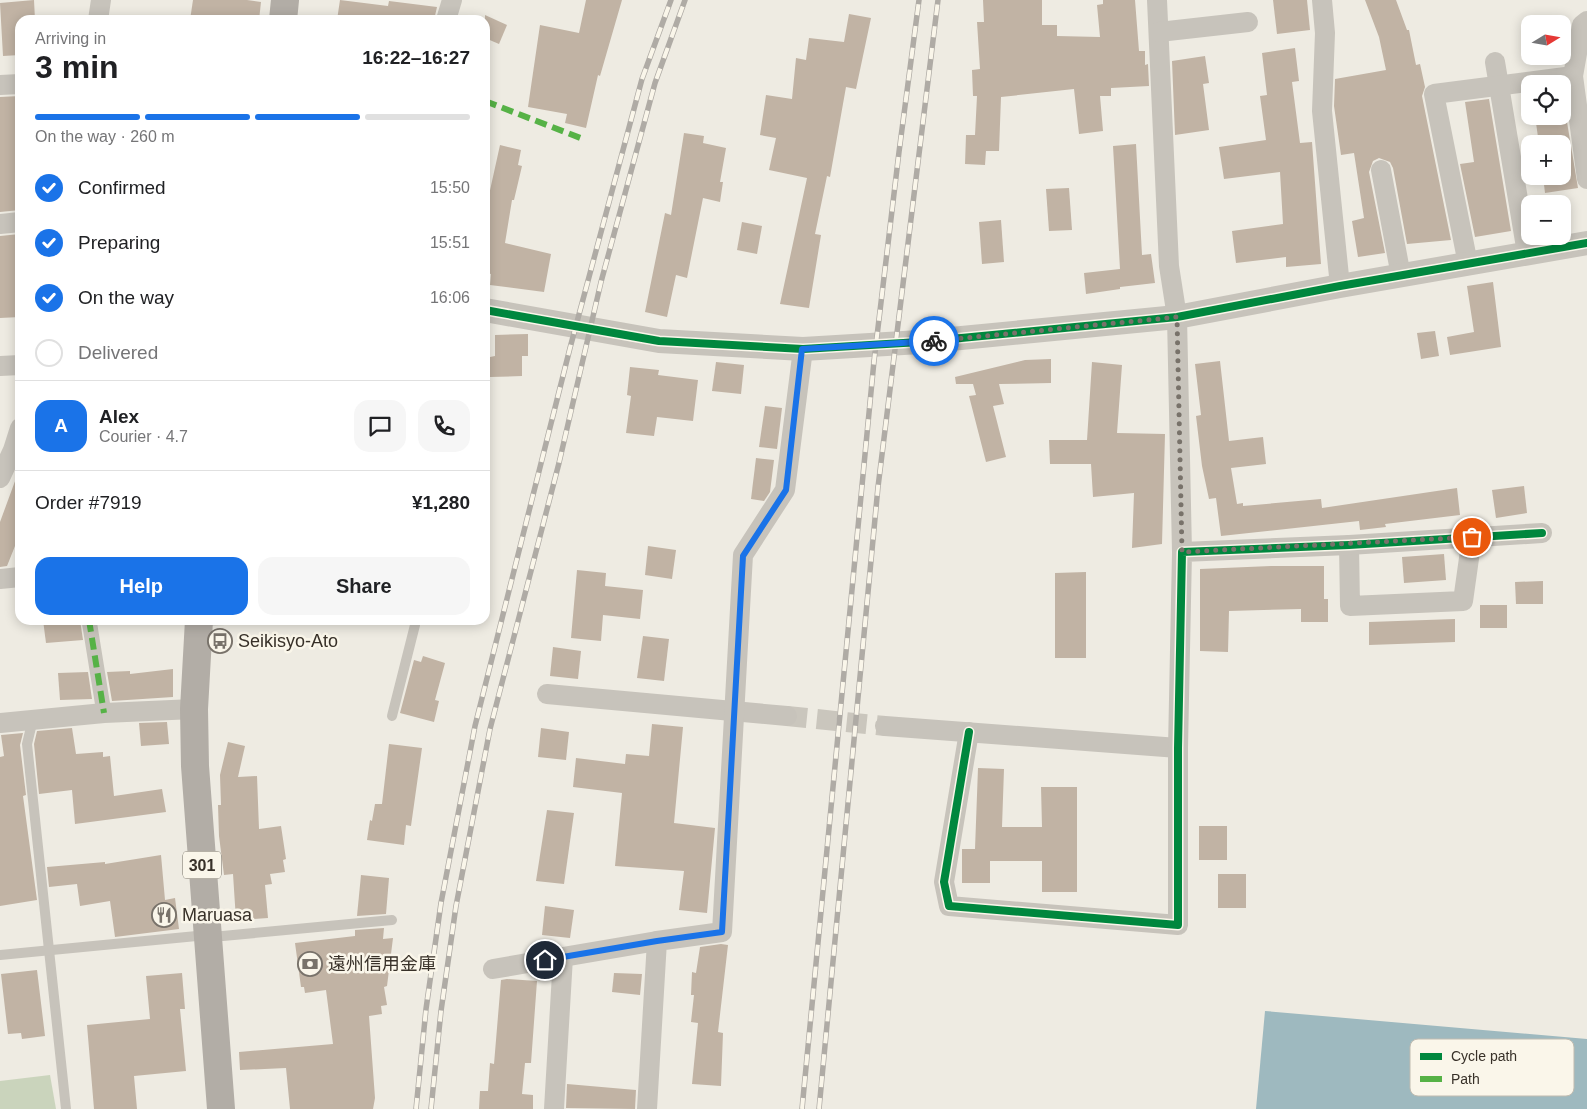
<!DOCTYPE html>
<meta charset="utf-8">
<style>
body{margin:0;font-family:Helvetica,"Noto Sans JP",sans-serif;background:#f6f6f6;color:#202124;height:100vh;display:flex;flex-direction:column;font-size:19px;white-space:nowrap}
*{box-sizing:border-box;margin:0}
p{font-size:16px;color:#757577}
.icon{flex:none;width:28px;height:28px;fill:none;stroke:currentColor;stroke-width:2;stroke-linecap:round;stroke-linejoin:round}
.map{position:relative;flex:1;overflow:hidden}
.side{position:absolute;left:15px;top:15px;width:475px;height:610px;display:flex;flex-direction:column;background:#fff;border-radius:15px;box-shadow:0 2px 12px #0003}
.side>*{flex:none}
.needle{width:32px;rotate:79deg}
.controls{position:absolute;left:1521px;top:15px;display:grid;gap:10px}
.controls a{display:grid;place-items:center;width:50px;height:50px;border-radius:10px;background:#fff;box-shadow:0 2px 12px #0003;font-size:25px}
.pin{position:absolute;display:grid;place-items:center;width:42px;height:42px;color:#fff;margin:-21px;border:2px solid #fff;border-radius:50%;box-shadow:0 1px 5px #0007}
.courier{position:absolute;display:grid;place-items:center;width:50px;height:50px;margin:-25px;border:4px solid #1a73e8;border-radius:50%;background:#fff;color:#222;box-shadow:0 1px 6px #0007}
.summary em{font-style:normal;font-weight:700}
.summary div{display:flex;flex-direction:column-reverse}
.summary{display:flex;align-items:center;justify-content:space-between;height:85px;padding:0 20px}
h1{font-size:32px;font-weight:700;line-height:38px}
.bar{display:grid;grid-template-columns:repeat(4,1fr);gap:8px 5px;align-content:center;height:60px;padding:0 20px}
.bar i{height:6px;border-radius:4px;background:#e0e0e0}
.bar .active{background:#1a73e8}
.bar p{grid-column:span 4}
.line{display:flex;align-items:center;gap:12px;padding:0 20px;border-top:1px solid #e0e0e0}
.line div{flex:1}
.round{display:grid;place-items:center;flex:none;width:52px;height:52px;border-radius:15px;background:#f6f6f6}
ol{padding:0 20px;list-style:none}
li{display:flex;align-items:center;gap:15px;height:55px}
li p{margin-inline-start:auto}
li .icon{padding:5px;border-radius:50%;background:#1a73e8;color:#fff;stroke-width:4}
li:last-child{color:#757577}
li i{width:28px;height:28px;border:2px solid #e0e0e0;border-radius:50%}
.primary-button{display:flex;gap:10px;margin-top:auto;padding:10px 20px}
.primary-button a{flex:1;height:58px;border-radius:15px;background:#1a73e8;color:#fff;font-size:20px;font-weight:700;line-height:58px;text-align:center}
.primary-button a+a{background:#f6f6f6;color:#202124}
.map>svg:first-child{display:block}
.green{fill:#cad4bc}
.water{fill:#9eb9bf}
.building{fill:#c1b3a4}
.lines{fill:none;stroke-linecap:round;stroke-linejoin:round}
.minor-tunnel{stroke:#cac6bd;stroke-width:20;stroke-dasharray:20 10;stroke-linecap:butt}
.service{stroke:#c7c3bb;stroke-width:10}
.pedestrian{stroke:#c7c3bb;stroke-width:15}
.minor{stroke:#c7c3bb;stroke-width:20}
.tertiary{stroke:#c7c3bb;stroke-width:24}
.trunk{stroke:#b2ada6;stroke-width:28}
.rail-casing{stroke:#afaba5;stroke-width:5.5}
.rail{stroke:#faf6ea;stroke-width:4;stroke-dasharray:11;stroke-linecap:butt}
.quiet{stroke:#56b246;stroke-width:6;stroke-dasharray:12 6;stroke-linecap:butt}
.cycleway-casing{stroke:#faf6ea;stroke-width:11}
.cycleway{stroke:#00873e;stroke-width:8}
.done{stroke:#78726a;stroke-width:5;stroke-dasharray:0 9}
.route{stroke:#1a73e8;stroke-width:6}
.labels{text-anchor:middle;stroke-width:5;stroke-linejoin:round;paint-order:stroke}
.shield{fill:#faf6ea;stroke:#726c63;stroke-width:1}
.shield-label{font-size:16px;font-weight:bold;fill:#383129}
.poi-label{font-size:18px;fill:#383129;stroke:#faf6ea;text-anchor:start}
.key{fill:#faf6ea;stroke:#c0bbb0;stroke-width:1}
.key-label{font-size:14px;fill:#383129}
</style>
<div class="map">
<svg width="1587" height="1109" viewBox="0 0 1587 1109">
<rect width="100%" height="100%" fill="#eeebe2"/>
<polygon class="green" points="50,1075 56,1109 0,1109 0,1081"/>
<polygon class="water" points="1265,1011 1587,1039 1587,1109 1256,1109"/>
<g class="building">
<polygon points="34,0 35,20 20,20 20,55 3,56 0,3"/>
<polygon points="193,0 247,0 261,2 259,20 190,20"/>
<polygon points="340,0 388,6 389,1 437,7 434,20 337,20"/>
<polygon points="586,0 622,0 600,76 598,75 586,128 565,123 567,114 528,107 540,25 579,33"/>
<polygon points="983,0 1042,0 1042,25 1057,25 1057,36 1100,37 1097,5 1103,4 1103,0 1135,0 1139,51 1145,51 1145,65 1148,64 1149,86 1111,88 1111,96 1100,96 1103,131 1079,134 1074,89 1001,97 999,151 986,151 985,165 965,164 966,135 975,135 977,96 973,96 972,70 980,69 977,22 984,22"/>
<polygon points="1273,0 1307,0 1310,30 1277,34"/>
<polygon points="1365,0 1396,0 1407,30 1409,30 1416,65 1420,64 1425,87 1422,96 1451,240 1407,244 1393,168 1390,162 1379,158 1373,161 1369,172 1385,253 1358,257 1352,221 1364,218 1354,153 1341,155 1334,106 1335,79 1386,70 1379,37"/>
<polygon points="849,14 871,18 856,89 846,87 830,177 827,176 815,234 821,235 809,308 780,304 807,178 769,170 776,138 760,135 766,95 792,99 796,58 806,60 809,38 844,42"/>
<polygon points="485,15 507,25 499,44 485,38"/>
<polygon points="1295,48 1299,81 1292,82 1300,143 1312,142 1321,264 1286,267 1286,257 1236,263 1232,231 1283,224 1280,172 1224,179 1219,147 1266,140 1260,96 1267,95 1262,53"/>
<polygon points="1205,56 1209,83 1203,84 1209,130 1175,135 1172,61"/>
<polygon points="20,96 20,210 0,212 0,97"/>
<polygon points="1489,99 1511,231 1475,237 1460,164 1474,162 1465,102"/>
<polygon points="1535,116 1566,116 1578,188 1545,193 1543,176 1562,176 1562,144 1539,144"/>
<polygon points="684,133 704,136 703,143 726,148 720,182 723,182 720,202 703,198 687,278 676,275 667,317 645,312 665,213 671,215"/>
<polygon points="1136,144 1142,255 1151,254 1155,283 1120,287 1120,289 1086,294 1084,273 1120,269 1113,146"/>
<polygon points="500,145 521,150 518,165 522,166 514,200 512,200 505,243 551,254 544,292 490,285 491,274 485,273 485,250 488,232 485,231 485,213"/>
<polygon points="1069,188 1072,230 1049,231 1046,189"/>
<polygon points="1001,220 1004,262 982,264 979,222"/>
<polygon points="742,222 762,226 757,254 737,250"/>
<polygon points="20,234 20,317 0,318 0,236"/>
<polygon points="1493,282 1501,347 1450,355 1447,337 1474,332 1467,286"/>
<polygon points="1435,331 1439,356 1421,359 1417,333"/>
<polygon points="528,334 528,356 522,356 522,376 490,377 490,357 495,356 495,335"/>
<polygon points="1051,359 1051,383 999,384 1004,404 993,406 1006,457 986,462 969,396 976,395 973,384 956,384 955,377 1025,360"/>
<polygon points="1220,361 1229,441 1263,437 1266,464 1231,468 1237,504 1243,503 1243,506 1321,499 1322,508 1457,488 1460,515 1385,524 1386,527 1360,530 1359,521 1221,536 1216,498 1209,499 1202,466 1196,416 1201,415 1195,364"/>
<polygon points="716,362 744,365 741,394 712,391"/>
<polygon points="1092,362 1122,365 1117,433 1165,434 1162,544 1132,548 1134,493 1093,497 1091,464 1050,464 1049,440 1087,440"/>
<polygon points="630,367 659,370 658,375 698,380 693,421 657,417 654,436 626,433 631,396 627,395"/>
<polygon points="765,406 782,408 777,449 759,447"/>
<polygon points="756,458 774,460 770,492 764,501 751,499"/>
<polygon points="18,473 20,474 20,547 15,546 7,566 0,567 0,522"/>
<polygon points="1524,486 1527,513 1496,518 1492,490"/>
<polygon points="648,546 676,550 672,579 645,575"/>
<polygon points="1444,554 1446,580 1404,583 1402,557"/>
<polygon points="1271,566 1324,566 1324,599 1328,599 1328,622 1301,622 1301,609 1229,611 1228,652 1200,651 1200,569"/>
<polygon points="577,570 606,573 605,586 643,590 640,619 603,615 601,641 571,638"/>
<polygon points="1086,572 1086,658 1055,658 1055,573"/>
<polygon points="1543,581 1543,604 1516,604 1515,582"/>
<rect x="1480" y="605" width="27" height="23"/>
<polygon points="1455,619 1455,642 1369,645 1369,622"/>
<polygon points="43,620 80,620 83,640 46,643"/>
<polygon points="643,636 669,639 664,681 637,678"/>
<polygon points="553,647 581,651 578,679 550,676"/>
<polygon points="423,656 445,663 435,700 439,701 434,722 400,713 414,660 421,662"/>
<polygon points="173,669 173,697 112,701 107,672 130,671 130,674"/>
<polygon points="88,672 92,699 60,700 58,673"/>
<polygon points="167,722 169,744 141,746 139,723"/>
<polygon points="652,724 683,727 674,823 715,828 707,913 679,910 684,871 615,866 622,793 573,787 576,758 625,764 626,754 649,756"/>
<polygon points="72,728 76,754 103,752 103,757 110,756 114,796 162,789 166,812 75,824 72,790 39,794 34,744 37,731"/>
<polygon points="541,728 569,732 566,760 538,757"/>
<polygon points="23,733 20,745 26,795 23,796 37,900 0,906 0,757 4,756 1,735"/>
<polygon points="228,742 245,746 238,777 257,776 259,829 281,826 286,859 283,860 285,872 270,874 272,884 265,885 268,918 236,920 233,874 224,875 219,836 218,805 221,805 220,775"/>
<polygon points="389,744 422,748 411,826 406,825 404,845 367,840 370,820 372,821 375,804 382,804"/>
<polygon points="978,768 1004,769 1002,827 1042,827 1041,787 1077,787 1077,892 1042,892 1042,861 990,861 990,883 962,883 962,849 975,849"/>
<polygon points="547,810 574,813 564,884 536,881"/>
<rect x="1199" y="826" width="28" height="34"/>
<polygon points="161,855 165,900 175,898 179,929 115,937 110,901 80,906 77,884 49,887 47,867 105,862 105,864"/>
<rect x="1218" y="874" width="28" height="34"/>
<polygon points="361,875 389,878 386,914 357,916"/>
<polygon points="545,906 574,910 570,938 542,935"/>
<polygon points="384,928 383,939 393,938 387,986 384,987 387,1005 381,1006 382,1014 369,1016 375,1098 373,1109 290,1109 286,1068 240,1070 239,1052 333,1044 326,990 305,993 304,987 301,987 295,943 355,936 355,930"/>
<polygon points="721,944 728,945 718,1032 723,1033 721,1086 692,1084 698,1023 691,1022 694,995 691,995 692,972 696,973 700,947"/>
<polygon points="37,970 45,1036 22,1039 21,1033 8,1034 1,974"/>
<polygon points="182,973 185,1009 180,1009 186,1071 134,1076 137,1109 94,1109 87,1025 150,1019 146,976"/>
<polygon points="614,973 642,974 640,995 612,992"/>
<polygon points="507,979 537,981 531,1063 525,1063 522,1094 533,1095 533,1109 479,1109 480,1091 488,1091 490,1063 494,1064 501,980"/>
<polygon points="567,1084 636,1090 635,1109 566,1108"/>
</g>
<g class="lines">
<polyline class="minor-tunnel" points="787,716 885,726"/>
<g class="service">
<polyline points="485,441 485,496"/>
<polyline points="199,621 225,620"/>
<polyline points="392,716 415,625 415,620"/>
<polyline points="33,719 27,744 66,1109"/>
<polyline points="0,955 207,935 223,936 392,920"/>
</g>
<polyline class="pedestrian" points="89,620 104,713"/>
<g class="minor">
<polyline points="1157,0 1169,266 1177,317 1182,552"/>
<polyline points="1322,0 1325,33 1322,111 1340,286"/>
<polyline points="98,20 101,0"/>
<polyline points="446,20 452,0"/>
<polyline points="1587,21 1582,25 1573,76 1587,179"/>
<polyline points="1159,32 1248,22"/>
<polyline points="1495,62 1527,253"/>
<polyline points="0,85 20,84"/>
<polyline points="1381,170 1401,276"/>
<polyline points="0,224 20,222"/>
<polyline points="1468,264 1434,94 1573,76"/>
<polyline points="0,366 20,365"/>
<polyline points="0,478 13,450 20,428"/>
<polyline points="1349,545 1350,606 1463,601 1472,537"/>
<polyline points="0,579 20,577"/>
<polyline points="547,694 787,716"/>
<polyline points="0,723 104,713 194,709"/>
<polyline points="885,726 1178,748"/>
<polyline points="969,732 944,882 949,906 1178,925 1178,748 1182,552 1349,545 1542,533"/>
<polyline points="493,969 657,941"/>
<polyline points="554,1109 563,957"/>
<polyline points="647,1109 657,941 722,932 743,555 785,490 803,349"/>
</g>
<polyline class="tertiary" points="485,310 659,341 803,349 920,342 1177,317 1340,286 1587,243"/>
<g class="trunk">
<polyline points="283,20 285,0"/>
<polyline points="199,620 194,709 195,766 221,1109"/>
</g>
<defs>
<g id="rail">
<polyline points="416,1109 426,1009 441,903 475,726 570,348 642,79 671,0"/>
<polyline points="431,1109 441,1011 456,906 490,729 559,463 601,282 655,83 685,0"/>
<polyline points="802,1109 874,361 899,152 919,0"/>
<polyline points="819,1109 878,487 938,0"/>
</g>
</defs>
<use href="#rail" class="rail-casing"/>
<use href="#rail" class="rail"/>
<g class="quiet">
<polyline points="485,101 583,139"/>
<polyline points="89,620 104,713"/>
</g>
<defs>
<g id="cycleway">
<polyline points="485,310 659,341 803,349 920,342 1177,317 1340,286 1587,243"/>
<polyline points="969,732 944,882 949,906 1178,925 1178,748 1182,552 1349,545 1542,533"/>
</g>
</defs>
<use href="#cycleway" class="cycleway-casing"/>
<use href="#cycleway" class="cycleway"/>
</g>
<g class="lines">
<polyline class="done" points="934,341 1177,317 1182,552 1472,537"/>
<polyline class="route" points="545,960 657,941 722,932 743,556 786,490 802,349 934,341"/>
</g>
<defs>
<symbol id="bus-ring" viewBox="-11 -11 22 22"><circle r="9.5" fill="#faf6ea" stroke="#78726a" stroke-width="1.5"/><path d="M-5-6H5V4H4V6H2V4H-2V6H-4V4H-5ZM-3.5-4V0h7V-4ZM-3.5 1.2v1.5H-2V1.2ZM2 1.2v1.5H3.5V1.2Z" fill="#78726a"/></symbol>
<symbol id="restaurant-ring" viewBox="-11 -11 22 22"><circle r="9.5" fill="#faf6ea" stroke="#78726a" stroke-width="1.5"/><path d="M-5-6h1v4h1v-4h1v4h1v-4h1v5L-1.5 .5V6h-2V.5L-5-1ZM5-6V6H3V1.5H1.5Q1.5-4 5-6Z" fill="#78726a"/></symbol>
<symbol id="bank-ring" viewBox="-11 -11 22 22"><circle r="9.5" fill="#faf6ea" stroke="#78726a" stroke-width="1.5"/><path d="M-6-4H6V4H-6ZM0-2.3a2.3 2.3 0 1 0 0 4.6a2.3 2.3 0 1 0 0-4.6Z" fill="#78726a"/></symbol>
</defs>
<g fill-rule="evenodd">
<use href="#bus-ring" x="206" y="627" width="28" height="28"/>
<use href="#restaurant-ring" x="150" y="901" width="28" height="28"/>
<use href="#bank-ring" x="296" y="950" width="28" height="28"/>
</g>
<g class="labels">
<rect class="shield" x="183" y="851.5" width="38" height="27" rx="4"/>
<g class="shield-label">
<text x="202" y="871">301</text>
</g>
<g class="poi-label">
<text x="238" y="647">Seikisyo-Ato</text>
<text x="182" y="921">Maruasa</text>
<text x="328" y="970">遠州信用金庫</text>
</g>
</g>
<rect x="1410" y="1039" width="164" height="57" rx="8" class="key"/>
<rect x="1420" y="1053" width="22" height="7" fill="#00873e"/>
<rect x="1420" y="1076" width="22" height="6" fill="#56b246"/>
<g class="key-label">
<text x="1451" y="1061">Cycle path</text>
<text x="1451" y="1084">Path</text>
</g>
</svg>
<div class="controls">
<a><svg class="needle" viewBox="-14 -14 28 28"><path d="M0-13l5 13h-10z" fill="#e53935"/><path d="M0 13l5-13h-10z" fill="#757577"/></svg></a>
<a><svg class="icon" aria-label="locate" viewBox="0 0 24 24"><circle cx="12" cy="12" r="6"/><path d="M12 2v4M12 18v4M2 12h4M18 12h4"/></svg></a>
<a>+</a>
<a>−</a>
</div>
<div class="pin" style="left:1472px;top:537px;background:#ea580c"><svg class="icon" aria-label="bag" viewBox="0 0 24 24"><path d="M5 8h14l-1 12H6zM9 8a3 3 0 0 1 6 0"/></svg></div>
<div class="pin" style="left:545px;top:960px;background:#1f2937"><svg class="icon" aria-label="home" viewBox="0 0 24 24"><path d="M3 11l9-7 9 7M6 9v11h12V9"/></svg></div>
<div class="courier" style="left:934px;top:341px"><svg class="icon" aria-label="bike" viewBox="0 0 24 24"><circle cx="6" cy="16" r="4"/><circle cx="18" cy="16" r="4"/><path d="M6 16l4-8h5l3 8M10 8l3 8H6M13 5h3"/></svg></div>
<section class="side">
<div class="summary"><div><h1>3 min</h1><p>Arriving in</p></div><em>16:22–16:27</em></div>
<div class="bar"><i class="active"></i><i class="active"></i><i class="active"></i><i></i><p>On the way · 260 m</p></div>
<ol>
<li><svg class="icon" aria-label="check" viewBox="0 0 24 24"><path d="M5 12l5 5 9-10"/></svg>Confirmed<p>15:50</p></li>
<li><svg class="icon" aria-label="check" viewBox="0 0 24 24"><path d="M5 12l5 5 9-10"/></svg>Preparing<p>15:51</p></li>
<li><svg class="icon" aria-label="check" viewBox="0 0 24 24"><path d="M5 12l5 5 9-10"/></svg>On the way<p>16:06</p></li>
<li><i></i>Delivered</li>
</ol>
<div class="line" style="height:90px"><b class="round" style="background:#1a73e8;color:#fff">A</b><div><b>Alex</b><p>Courier · 4.7</p></div><a class="round"><svg class="icon" aria-label="chat" viewBox="0 0 24 24"><path d="M4 5h16v11H9l-5 4z"/></svg></a><a class="round"><svg class="icon" aria-label="phone" viewBox="0 0 24 24"><path d="M5 4h4l2 5-3 2q2 4 5 5l2-3 5 2v4C11 20 4 13 5 4z"/></svg></a></div>
<div class="line" style="height:65px"><div>Order #7919</div><b>¥1,280</b></div>
<div class="primary-button"><a>Help</a><a>Share</a></div>
</section>
</div>
